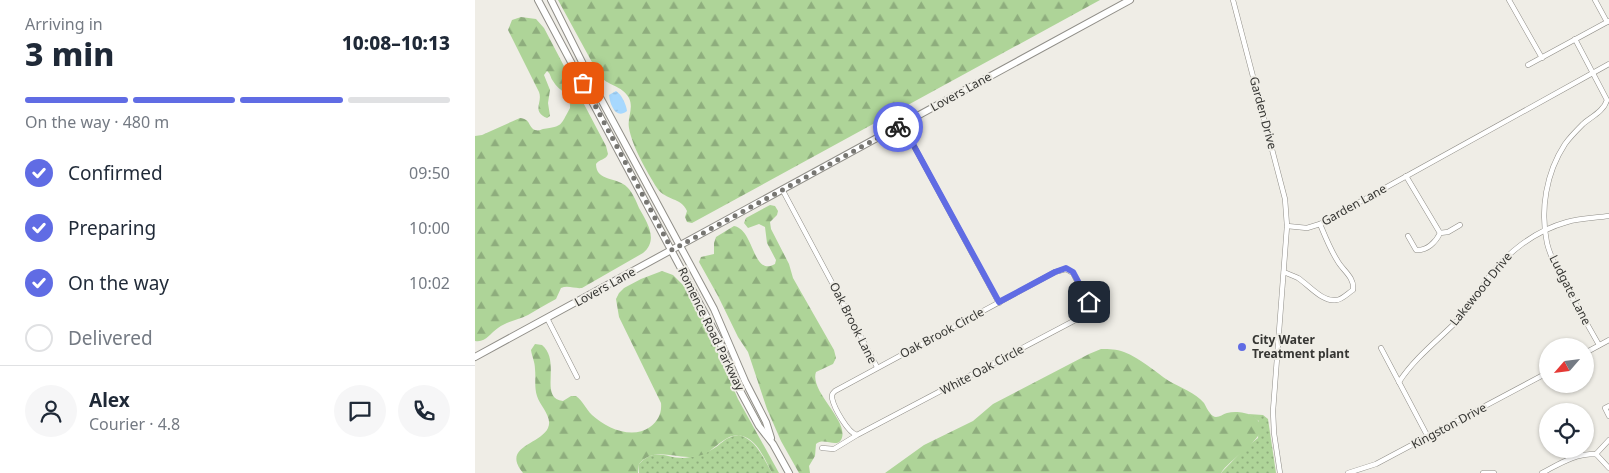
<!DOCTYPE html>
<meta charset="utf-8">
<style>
body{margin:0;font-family:"Noto Sans",sans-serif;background:#f6f6f7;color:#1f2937;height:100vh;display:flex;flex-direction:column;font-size:19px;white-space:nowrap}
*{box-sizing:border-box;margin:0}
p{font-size:16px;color:#747a83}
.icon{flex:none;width:28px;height:28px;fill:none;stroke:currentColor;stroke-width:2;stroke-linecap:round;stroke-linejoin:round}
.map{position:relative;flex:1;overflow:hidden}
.drawer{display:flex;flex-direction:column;background:#fff;width:475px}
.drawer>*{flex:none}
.needle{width:32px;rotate:242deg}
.controls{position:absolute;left:1064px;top:338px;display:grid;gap:10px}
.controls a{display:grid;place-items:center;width:55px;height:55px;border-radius:50%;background:#fff;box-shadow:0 1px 4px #0004;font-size:25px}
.pin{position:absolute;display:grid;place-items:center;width:42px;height:42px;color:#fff;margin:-21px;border-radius:10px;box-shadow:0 2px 8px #0006}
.courier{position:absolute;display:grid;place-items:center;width:50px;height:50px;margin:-25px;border:4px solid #606ce4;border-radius:50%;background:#fff;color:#222;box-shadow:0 1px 6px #0007}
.overview em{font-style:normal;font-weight:800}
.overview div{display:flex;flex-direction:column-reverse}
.overview{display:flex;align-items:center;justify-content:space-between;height:85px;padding:0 25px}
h1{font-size:32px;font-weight:800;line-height:38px}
.bar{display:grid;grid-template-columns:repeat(4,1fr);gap:8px 5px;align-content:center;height:60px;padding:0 25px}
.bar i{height:6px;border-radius:4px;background:#e0e1e3}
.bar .selected{background:#606ce4}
.bar p{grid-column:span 4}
.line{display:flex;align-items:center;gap:12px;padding:0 25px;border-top:1px solid #e0e1e3}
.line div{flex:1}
.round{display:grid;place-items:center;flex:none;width:52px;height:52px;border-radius:26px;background:#f6f6f7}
ol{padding:0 25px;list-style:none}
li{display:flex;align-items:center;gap:15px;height:55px}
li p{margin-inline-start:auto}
li .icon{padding:5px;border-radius:50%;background:#606ce4;color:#fff;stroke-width:4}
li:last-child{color:#747a83}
li i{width:28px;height:28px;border:2px solid #e0e1e3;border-radius:50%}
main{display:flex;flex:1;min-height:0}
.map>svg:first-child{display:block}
.grass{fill:url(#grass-dots)}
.forest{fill:url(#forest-firs)}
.water{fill:url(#water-ripples)}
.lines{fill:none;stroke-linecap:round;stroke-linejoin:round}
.street-casing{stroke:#908e88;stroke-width:5.5}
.secondary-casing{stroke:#908e88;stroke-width:8}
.street{stroke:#fff;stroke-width:4.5}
.secondary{stroke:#fff;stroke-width:6}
.done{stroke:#777672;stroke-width:5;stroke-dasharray:0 9}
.route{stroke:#606ce4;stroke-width:6}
.poi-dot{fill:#606ce4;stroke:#efede6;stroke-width:2}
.labels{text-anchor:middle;stroke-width:4;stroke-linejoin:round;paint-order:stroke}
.street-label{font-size:12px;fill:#363633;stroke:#efede6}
.poi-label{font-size:12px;font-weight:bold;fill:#363633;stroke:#efede6;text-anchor:start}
</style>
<main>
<section class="drawer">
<div class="overview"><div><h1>3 min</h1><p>Arriving in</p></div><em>10:08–10:13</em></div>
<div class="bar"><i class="selected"></i><i class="selected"></i><i class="selected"></i><i></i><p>On the way · 480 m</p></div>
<ol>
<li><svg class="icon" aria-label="check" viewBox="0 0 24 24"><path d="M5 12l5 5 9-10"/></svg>Confirmed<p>09:50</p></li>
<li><svg class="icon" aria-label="check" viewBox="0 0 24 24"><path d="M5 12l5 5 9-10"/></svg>Preparing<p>10:00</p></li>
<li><svg class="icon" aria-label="check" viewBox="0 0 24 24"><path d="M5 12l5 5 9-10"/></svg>On the way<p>10:02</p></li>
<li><i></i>Delivered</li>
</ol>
<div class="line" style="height:90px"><a class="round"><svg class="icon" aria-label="person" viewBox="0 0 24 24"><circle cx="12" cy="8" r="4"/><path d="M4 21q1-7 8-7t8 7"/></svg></a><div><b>Alex</b><p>Courier · 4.8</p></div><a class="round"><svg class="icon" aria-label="chat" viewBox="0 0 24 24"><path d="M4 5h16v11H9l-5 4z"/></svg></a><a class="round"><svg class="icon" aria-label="phone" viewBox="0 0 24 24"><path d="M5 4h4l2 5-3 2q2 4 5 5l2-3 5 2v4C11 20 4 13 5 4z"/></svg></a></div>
</section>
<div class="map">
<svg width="1134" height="473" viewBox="0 0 1134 473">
<defs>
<pattern id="grass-dots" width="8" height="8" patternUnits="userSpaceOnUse" patternTransform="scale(1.25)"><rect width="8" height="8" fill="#aed498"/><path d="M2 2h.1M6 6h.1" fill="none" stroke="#8ead7d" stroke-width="1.8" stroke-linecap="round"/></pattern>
<pattern id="forest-firs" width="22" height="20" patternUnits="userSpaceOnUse" patternTransform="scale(1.25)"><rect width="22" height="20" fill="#aed498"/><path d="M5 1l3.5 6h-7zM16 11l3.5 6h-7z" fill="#8ead7d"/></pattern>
<pattern id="water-ripples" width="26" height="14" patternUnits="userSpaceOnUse" patternTransform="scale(1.25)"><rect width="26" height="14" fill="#a7d8fe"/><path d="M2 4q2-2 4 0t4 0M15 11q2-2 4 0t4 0" fill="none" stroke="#90bada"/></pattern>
</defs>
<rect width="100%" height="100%" fill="#efede6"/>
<g class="grass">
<polygon points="773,414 788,415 793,419 801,473 746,473 770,448 783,438 784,421"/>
<path d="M264,435C282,440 288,458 297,473H164V464C180,447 190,458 208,458C215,458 227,454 234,451C246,446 248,437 264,435Z"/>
</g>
<g class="forest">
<path d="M83,0H625L217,223L212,222L210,217L212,211C206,197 191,201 182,188C172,172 157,146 154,128C152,117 159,109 154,98C147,85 132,86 124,75Z"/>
<path d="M46,17L61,19L69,28L131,146L133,154C131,160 124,159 121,164C121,182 143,177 152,187C158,193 161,201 164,208C172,222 184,240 168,253L107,288C100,289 93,285 86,288L81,299C71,304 62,310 53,315C43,320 32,321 23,328C15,333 11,343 0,341V136L7,135L45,118C56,119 53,127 60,130C64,131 65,130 68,129C88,126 85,126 95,108C96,92 84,92 78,81C75,77 76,74 72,71L69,75L75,90L73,103L75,116L72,118C56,111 68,103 64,92L33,30L37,20Z"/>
<path d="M295,205L300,206L303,211L302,215L295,222L296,229L314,264L318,278L359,350L361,358L358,364L341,372C334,392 376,422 366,440C361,448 349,437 341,444L340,456L334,466L335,473H324L306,441L292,409L273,352L263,337L243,296L224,262L226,257L239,254V243L241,237L259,226C280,230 277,277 300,264L301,260L292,243L290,227L284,224L273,228L269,223L271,218Z"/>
<path d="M187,271L198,275L211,288L229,321L263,399L304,473H297C290,460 284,443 270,437C256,431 246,443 236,450C210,469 184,441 164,464L163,473H48C26,446 65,445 73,428C78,417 65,406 62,396C59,387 61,378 60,369C60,362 57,357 56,350L60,344L67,345C87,362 63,398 88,401L96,396H101C108,401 111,409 117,415C131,428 157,440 175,427C183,421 187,413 186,403L144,317L141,299L144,293L149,288L166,279Z"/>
<path d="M626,349C635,349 641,349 649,352C665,358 679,371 694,381C704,387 721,393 729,403C731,406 732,410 735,413C736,415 739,417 741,417C745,417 748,414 752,413C764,410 785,414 786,428C787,440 754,460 746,473H410L449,445L498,421L518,404L614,354Z"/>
</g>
<path class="water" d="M141,91C147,95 151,104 152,111C141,120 135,105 134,95Z"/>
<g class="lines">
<defs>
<g id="street">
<polyline points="758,0 810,199 812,226 798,411 799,433 805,473"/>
<polyline points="1034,0 1067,58"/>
<polyline points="1120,0 1132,22"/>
<path d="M1100,39L1132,100C1129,111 1116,117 1108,124C1102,130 1095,137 1090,144C1071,173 1065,210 1072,243C1076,260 1086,277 1094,292C1104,310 1114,327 1124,345"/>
<polyline points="1053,65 1134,21"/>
<polyline points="427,124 524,303"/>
<path d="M931,176L965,233C961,242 952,251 941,250L933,236"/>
<polyline points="307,189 402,367"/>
<polyline points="812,226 832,228 845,224 1134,64"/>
<polyline points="965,233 973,232 985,225"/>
<path d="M809,272C813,274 819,276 823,278C834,285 847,302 861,300C867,300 873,293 878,290C880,277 867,270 862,260C855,249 850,236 845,224"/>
<polyline points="72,318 102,377"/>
<polyline points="906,348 953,437"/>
<polyline points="1110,353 1134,340"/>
<path d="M924,382C941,356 966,338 987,316C997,306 1003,292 1011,281C1031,253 1059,231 1092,222C1106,218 1120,218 1134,216"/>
<polyline points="1134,406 1130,408 1134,416"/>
<path d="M347,448L359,449L382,435L608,316L614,310V305L598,273L591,269L580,272L360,391C357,394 357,394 357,398C359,408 373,433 382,435"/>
<polyline points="1121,454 1134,440"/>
<polyline points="873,473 901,464 1072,373"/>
<polyline points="1008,473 1019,473"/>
<path d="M1067,473C1086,463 1099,454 1121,454L1134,468"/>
</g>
<g id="secondary">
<polyline points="63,0 244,340 262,385 284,426 298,444 314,473"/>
<polyline points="76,0 120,88 239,309 270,381 291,422 296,438"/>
<polyline points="0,357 655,0"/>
</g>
</defs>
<use href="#street" class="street-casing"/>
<use href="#secondary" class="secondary-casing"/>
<use href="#street" class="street"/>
<use href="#secondary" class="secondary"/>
</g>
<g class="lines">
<polyline class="done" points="108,83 197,250 423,127"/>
<polyline class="route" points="423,127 427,124 524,302 580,272 591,268 598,272 614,302"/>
</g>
<circle class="poi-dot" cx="767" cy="347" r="5"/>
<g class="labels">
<g class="street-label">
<text transform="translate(486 92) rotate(-29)" y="4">Lovers Lane</text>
<text transform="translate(788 113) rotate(75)" y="4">Garden Drive</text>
<text transform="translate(879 205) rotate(-29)" y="4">Garden Lane</text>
<text transform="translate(130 287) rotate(-29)" y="4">Lovers Lane</text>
<text transform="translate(1006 289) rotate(-51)" y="4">Lakewood Drive</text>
<text transform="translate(1095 290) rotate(63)" y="4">Ludgate Lane</text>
<text transform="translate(378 323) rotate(63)" y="4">Oak Brook Lane</text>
<text transform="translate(236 329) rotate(64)" y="4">Romence Road Parkway</text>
<text transform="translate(467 333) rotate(-28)" y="4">Oak Brook Circle</text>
<text transform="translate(507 370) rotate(-28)" y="4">White Oak Circle</text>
<text transform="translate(974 426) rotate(-28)" y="4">Kingston Drive</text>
</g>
<g class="poi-label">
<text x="777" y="344">City Water<tspan x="777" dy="14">Treatment plant</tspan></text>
</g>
</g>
</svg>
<div class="controls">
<a><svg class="needle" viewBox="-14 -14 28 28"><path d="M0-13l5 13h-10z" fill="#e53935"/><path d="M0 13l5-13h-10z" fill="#747a83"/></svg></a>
<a><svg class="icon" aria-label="locate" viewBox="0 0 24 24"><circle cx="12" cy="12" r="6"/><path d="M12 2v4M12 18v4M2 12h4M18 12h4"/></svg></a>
</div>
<div class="pin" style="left:108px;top:83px;background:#ea580c"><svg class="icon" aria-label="bag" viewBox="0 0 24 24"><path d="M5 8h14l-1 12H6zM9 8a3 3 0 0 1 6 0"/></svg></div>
<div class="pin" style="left:614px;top:302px;background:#1f2937"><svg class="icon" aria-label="home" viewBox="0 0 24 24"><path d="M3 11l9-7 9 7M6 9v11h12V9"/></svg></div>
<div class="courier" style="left:423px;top:127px"><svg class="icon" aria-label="bike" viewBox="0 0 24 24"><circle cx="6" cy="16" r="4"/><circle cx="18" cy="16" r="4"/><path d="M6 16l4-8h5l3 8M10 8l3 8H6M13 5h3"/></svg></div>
</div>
</main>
